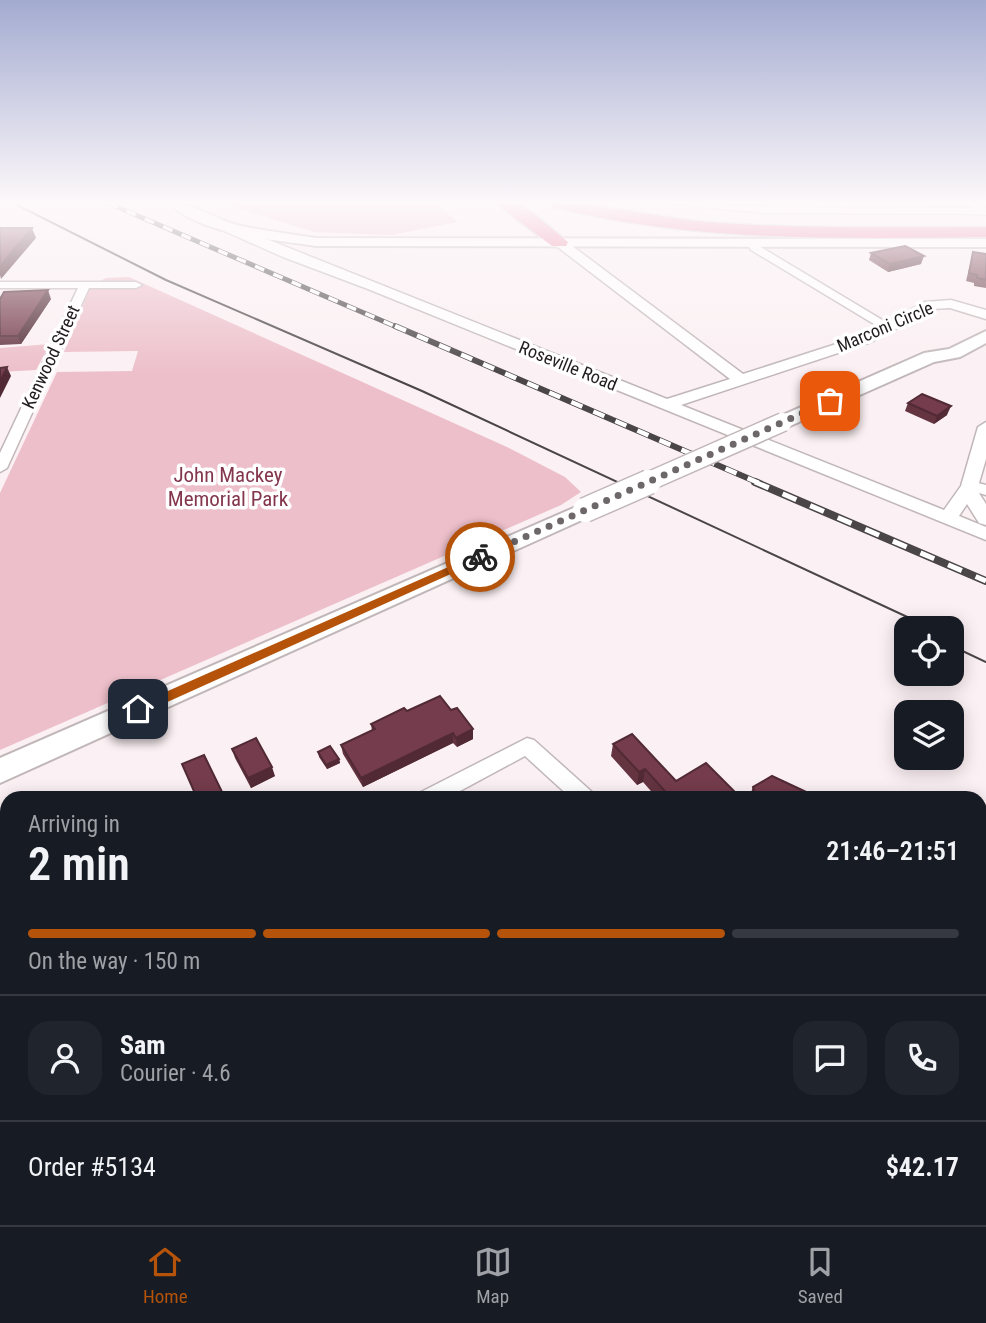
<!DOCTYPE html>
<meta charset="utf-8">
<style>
body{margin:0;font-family:"Roboto Condensed",sans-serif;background:#20242c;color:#f1f3f6;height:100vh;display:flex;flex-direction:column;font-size:26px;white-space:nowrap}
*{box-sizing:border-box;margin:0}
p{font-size:23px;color:#9ea1a6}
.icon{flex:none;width:38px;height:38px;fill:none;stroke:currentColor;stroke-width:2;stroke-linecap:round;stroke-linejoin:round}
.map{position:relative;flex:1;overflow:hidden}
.details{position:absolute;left:0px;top:791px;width:987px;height:434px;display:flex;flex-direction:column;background:#171b24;border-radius:21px 21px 0 0;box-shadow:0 4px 18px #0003}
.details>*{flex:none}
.tools{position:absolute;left:894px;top:616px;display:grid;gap:14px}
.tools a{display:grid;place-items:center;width:70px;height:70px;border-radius:14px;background:#171b24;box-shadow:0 4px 18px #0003;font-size:35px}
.pin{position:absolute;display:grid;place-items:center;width:60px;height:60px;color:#fff;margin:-30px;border-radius:14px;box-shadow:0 4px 10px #0006}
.courier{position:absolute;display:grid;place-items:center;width:70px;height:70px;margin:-35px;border:5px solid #b45309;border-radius:50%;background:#fff;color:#222;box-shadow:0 2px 9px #0007}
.head em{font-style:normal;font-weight:600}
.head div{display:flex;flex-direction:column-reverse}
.head{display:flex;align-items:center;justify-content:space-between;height:119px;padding:0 28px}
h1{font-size:46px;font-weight:600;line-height:52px}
.bar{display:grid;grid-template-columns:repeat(4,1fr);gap:10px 7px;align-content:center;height:84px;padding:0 28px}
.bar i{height:9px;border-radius:5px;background:#363941}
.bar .current{background:#b45309}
.bar p{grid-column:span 4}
.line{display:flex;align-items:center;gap:18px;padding:0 28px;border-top:2px solid #363941}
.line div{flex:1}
.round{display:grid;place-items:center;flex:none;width:74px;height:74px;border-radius:21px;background:#20242c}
.dock{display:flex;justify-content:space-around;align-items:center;height:98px;border-top:2px solid #363941;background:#171b24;font-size:19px;color:#9ea1a6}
.dock a{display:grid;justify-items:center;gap:4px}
.dock .current{color:#b45309}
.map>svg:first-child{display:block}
.green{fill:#edbfca}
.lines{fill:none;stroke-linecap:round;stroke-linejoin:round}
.minor-casing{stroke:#c1b7b9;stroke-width:3}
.tertiary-casing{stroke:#c1b7b9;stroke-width:3}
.secondary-casing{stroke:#c1b7b9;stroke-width:4}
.motorway-casing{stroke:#d3d2d2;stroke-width:3}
.minor{fill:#fff;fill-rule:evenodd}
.tertiary{fill:#fff;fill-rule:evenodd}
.secondary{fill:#fff;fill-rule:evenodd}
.motorway{fill:#e87a9a;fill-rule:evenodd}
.tram{stroke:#4a4546;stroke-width:2}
.rail-far2-casing{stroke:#4a4546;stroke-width:5}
.rail-far1-casing{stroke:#4a4546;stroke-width:6}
.rail-casing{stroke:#4a4546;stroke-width:8}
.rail-far2{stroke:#fff;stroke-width:3.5;stroke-dasharray:10;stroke-linecap:butt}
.rail-far1{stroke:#fff;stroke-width:4.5;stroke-dasharray:12;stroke-linecap:butt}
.rail{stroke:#fff;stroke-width:5;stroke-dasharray:15;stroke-linecap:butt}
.secondary-bridge-far1-casing{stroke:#c1b7b9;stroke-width:21;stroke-linecap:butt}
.secondary-bridge-casing{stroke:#c1b7b9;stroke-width:27;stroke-linecap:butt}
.secondary-bridge-far1{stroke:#fff;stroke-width:18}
.secondary-bridge{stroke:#fff;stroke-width:24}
.wall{fill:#643441}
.shaded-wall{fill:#512a35}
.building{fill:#743c4c;stroke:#512a35;stroke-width:2}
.route{fill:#b45309}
.done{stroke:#6d6769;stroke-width:7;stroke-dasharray:0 12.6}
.labels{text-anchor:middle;stroke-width:7;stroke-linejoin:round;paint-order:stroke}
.far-street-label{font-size:18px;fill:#211d1e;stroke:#fff}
.park-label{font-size:21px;fill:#84364e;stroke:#fff}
</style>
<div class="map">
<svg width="986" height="1225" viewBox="0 0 986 1225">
<rect width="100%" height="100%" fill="#fbf0f3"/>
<g class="green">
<polygon points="221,203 435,203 458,222 391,235 314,232"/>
<polygon points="129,277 507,447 565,477 581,492 561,505 0,750 0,493 57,372 132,371 138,351 64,352 91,286 106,278"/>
<polygon points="50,344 36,370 0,372 0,348"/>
<polygon points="154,1218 356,1218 357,1225 156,1225"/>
</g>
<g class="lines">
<defs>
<g id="minor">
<polygon points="664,203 763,207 986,208 986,214 763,213"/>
<polygon points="751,239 759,246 894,327 884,330 751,250 746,242"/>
<polygon points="0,282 136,282 142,285 136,288 89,288 7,468 0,472 0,453 78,288 0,288"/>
<polygon points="970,481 986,485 986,495 965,489 962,486 965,483"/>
<polygon points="527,738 534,740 592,792 596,798 571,798 525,756 447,798 417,798 421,792"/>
<rect x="980" y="892" width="6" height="22"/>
<polygon points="7,1004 7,1030 0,1033 0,1007"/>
<polygon points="714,1218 744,1218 745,1225 715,1225"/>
</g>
<g id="tertiary">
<polygon points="969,203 981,203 986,209 986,215 977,213"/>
<polygon points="219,220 667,399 730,379 555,245 555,239 563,239 743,374 861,336 925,302 951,300 986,310 986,319 950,308 933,309 871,342 681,405 944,510 961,486 978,427 986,422 986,459 977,490 986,504 986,525 979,523 967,504 959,516 986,527 986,540 368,289 283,257 215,227 213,224"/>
</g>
<g id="secondary">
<path d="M169,203C194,203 215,220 241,226C265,231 291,234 316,238L986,239V247L316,246C272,239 201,235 169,203Z"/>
<polygon points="986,331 986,343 960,357 934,362 790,426 783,428 773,422 776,418 924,353 949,349"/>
<polygon points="585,503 593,505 596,510 593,515 0,783 0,758"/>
</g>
<g id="motorway">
<polygon points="495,203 516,203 532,212 568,242 566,246 552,246"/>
<path d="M550,203C606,203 662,219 719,223C808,229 897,227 986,227V237C840,239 694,242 552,207Z"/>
</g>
</defs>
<use href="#minor" class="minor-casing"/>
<use href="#tertiary" class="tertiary-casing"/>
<use href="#secondary" class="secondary-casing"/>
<use href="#motorway" class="motorway-casing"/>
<use href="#minor" class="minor"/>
<use href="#tertiary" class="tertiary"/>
<use href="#secondary" class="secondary"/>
<use href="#motorway" class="motorway"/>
<g class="tram">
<polyline points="13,203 166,280 422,391 931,628"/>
<polyline points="952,646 986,662"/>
</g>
<defs>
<polyline id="rail-far2" points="108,203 399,328"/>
<polyline id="rail-far1" points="395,326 759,483"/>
<polyline id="rail" points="755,482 986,581"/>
</defs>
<use href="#rail-far2" class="rail-far2-casing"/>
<use href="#rail-far1" class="rail-far1-casing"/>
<use href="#rail" class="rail-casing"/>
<use href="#rail-far2" class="rail-far2"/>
<use href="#rail-far1" class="rail-far1"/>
<use href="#rail" class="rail"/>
<defs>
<polyline id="secondary-bridge-far1" points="645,483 783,422"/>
<polyline id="secondary-bridge" points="585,510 649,482"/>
</defs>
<use href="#secondary-bridge-far1" class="secondary-bridge-far1-casing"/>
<use href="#secondary-bridge" class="secondary-bridge-casing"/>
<use href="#secondary-bridge-far1" class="secondary-bridge-far1"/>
<use href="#secondary-bridge" class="secondary-bridge"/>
</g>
<g class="wall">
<polygon points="973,252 986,254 986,288 974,286 974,283 966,281"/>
<polygon points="871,253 921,264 888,272 869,260"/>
<polygon points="0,299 51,299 21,344 0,345"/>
<polygon points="908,403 947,415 934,424 905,411"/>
<polygon points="451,710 473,729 473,739 457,747 453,743 363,787 343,754 341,745 372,731 371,724 407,711"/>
<polygon points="613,744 676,781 736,798 657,798 643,782 637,785 611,756"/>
<polygon points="232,749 275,776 251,788 235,758"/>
<polygon points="318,752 339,759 340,763 327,769 319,757"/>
<polygon points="753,787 819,798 749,798"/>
<polygon points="780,1218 841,1218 839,1220 781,1220"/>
<polygon points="907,1218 961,1218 964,1225 909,1225"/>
</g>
<g class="shaded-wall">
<polygon points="32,228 36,238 1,279 0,275 0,266"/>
<polygon points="924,256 921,264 888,272 890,264"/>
<polygon points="48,290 51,299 21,344 18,336"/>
<polygon points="7,367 11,376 0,398 0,382"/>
<polygon points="951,406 947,415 934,424 937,416"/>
<polygon points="473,729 473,739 457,747 456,738"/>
<polygon points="453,733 453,743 363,787 361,778"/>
<polygon points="339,759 340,763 327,769 326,765"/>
<polygon points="272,767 275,776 251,788 248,778"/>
<polygon points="645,769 643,782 637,785 639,772"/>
<polygon points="7,852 7,862 2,855"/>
<polygon points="7,937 7,947 0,950 0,940"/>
</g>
<g class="building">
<polygon points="0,228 32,228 0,266"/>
<polygon points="905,246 924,256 890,264 871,253"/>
<polygon points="973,252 986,254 986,280 977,278 977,275 969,273"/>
<polygon points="48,290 18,336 0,336 0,299 4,292"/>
<polygon points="7,367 0,382 0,368"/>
<polygon points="922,394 951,406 937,416 908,403"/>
<polygon points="440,696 451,710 457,708 473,729 456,738 453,733 361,778 341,745 375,729 371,724 404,708 407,711"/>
<polygon points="632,734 676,781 706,763 737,794 731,798 671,798 645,769 639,772 613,744"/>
<polygon points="256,738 272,767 248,778 232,749"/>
<polygon points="330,746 339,759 326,765 318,752"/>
<polygon points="204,755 225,798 197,798 182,764"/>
<polygon points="772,776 819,798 756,798 753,787"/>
<polygon points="7,817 7,830 3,819"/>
<polygon points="7,832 7,852 2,855 0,848 0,835"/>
<polygon points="7,898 7,923 5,923 7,929 7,937 0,940 0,902"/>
<polygon points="584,1218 637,1218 638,1225 585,1224"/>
<polygon points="915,1218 961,1218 964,1225 917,1225"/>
</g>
<linearGradient id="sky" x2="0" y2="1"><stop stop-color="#a3abd0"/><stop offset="0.54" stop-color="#fdf8fa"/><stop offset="1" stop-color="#fdf8fa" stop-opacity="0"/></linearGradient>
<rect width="986" height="375" fill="url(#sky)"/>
<polygon class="route" points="480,553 486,557 484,559 143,713 138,714 132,709 134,706"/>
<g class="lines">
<polyline class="done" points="480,557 830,401"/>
</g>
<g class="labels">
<g class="far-street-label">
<text transform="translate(885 327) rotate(-23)" y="6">Marconi Circle</text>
<text transform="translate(51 357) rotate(-65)" y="6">Kenwood Street</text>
<text transform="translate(568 366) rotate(22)" y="6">Roseville Road</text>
</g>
<g class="park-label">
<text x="228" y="482">John Mackey<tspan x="228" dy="24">Memorial Park</tspan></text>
</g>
</g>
</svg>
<div class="tools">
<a><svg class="icon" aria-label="locate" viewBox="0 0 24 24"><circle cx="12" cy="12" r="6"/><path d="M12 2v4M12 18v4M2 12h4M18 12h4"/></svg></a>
<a><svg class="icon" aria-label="layers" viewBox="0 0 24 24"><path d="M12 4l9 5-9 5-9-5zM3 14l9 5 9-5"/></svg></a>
</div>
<div class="pin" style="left:830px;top:401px;background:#ea580c"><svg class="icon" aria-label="bag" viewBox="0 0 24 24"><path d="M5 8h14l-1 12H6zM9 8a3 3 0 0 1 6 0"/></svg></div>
<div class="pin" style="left:138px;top:709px;background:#1f2937"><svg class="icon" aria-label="home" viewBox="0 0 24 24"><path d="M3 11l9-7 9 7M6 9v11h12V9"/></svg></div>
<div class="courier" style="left:480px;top:557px"><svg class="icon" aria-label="bike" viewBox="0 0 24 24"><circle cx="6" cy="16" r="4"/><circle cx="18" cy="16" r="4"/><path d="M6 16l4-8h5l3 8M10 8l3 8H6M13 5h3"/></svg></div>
<section class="details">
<div class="head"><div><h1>2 min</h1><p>Arriving in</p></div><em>21:46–21:51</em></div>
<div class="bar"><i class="current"></i><i class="current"></i><i class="current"></i><i></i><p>On the way · 150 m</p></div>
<div class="line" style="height:126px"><a class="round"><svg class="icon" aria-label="person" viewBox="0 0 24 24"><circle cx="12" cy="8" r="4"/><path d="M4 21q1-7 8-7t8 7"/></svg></a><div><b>Sam</b><p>Courier · 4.6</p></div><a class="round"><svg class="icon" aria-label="chat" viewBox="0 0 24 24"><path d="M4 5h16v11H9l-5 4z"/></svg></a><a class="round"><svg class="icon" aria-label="phone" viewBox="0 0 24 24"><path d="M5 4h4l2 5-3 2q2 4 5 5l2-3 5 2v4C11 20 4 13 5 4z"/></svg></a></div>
<div class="line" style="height:91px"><div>Order #5134</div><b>$42.17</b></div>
</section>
</div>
<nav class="dock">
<a class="current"><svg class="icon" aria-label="home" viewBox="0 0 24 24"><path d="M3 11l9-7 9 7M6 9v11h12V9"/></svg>Home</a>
<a><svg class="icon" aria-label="map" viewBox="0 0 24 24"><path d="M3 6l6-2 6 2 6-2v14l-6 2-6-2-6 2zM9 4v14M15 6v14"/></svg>Map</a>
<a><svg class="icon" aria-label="saved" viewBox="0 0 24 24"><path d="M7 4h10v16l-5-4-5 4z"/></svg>Saved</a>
</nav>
